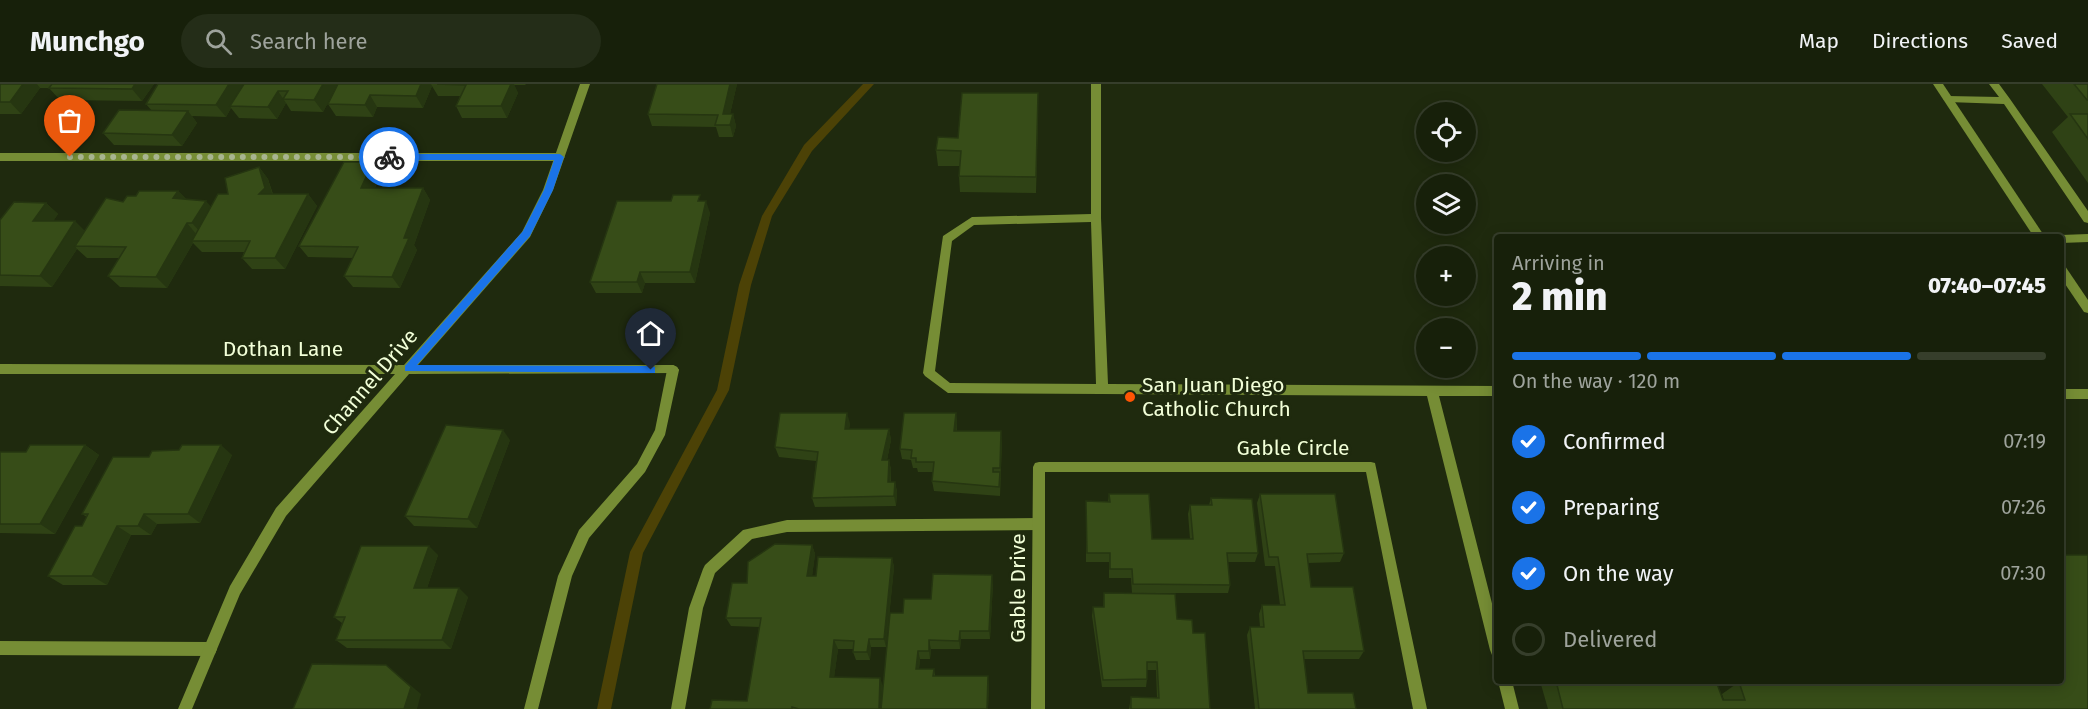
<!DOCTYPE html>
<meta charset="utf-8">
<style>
body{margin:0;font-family:"Fira Sans",sans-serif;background:#242d18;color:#f1f3f6;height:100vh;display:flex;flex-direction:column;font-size:22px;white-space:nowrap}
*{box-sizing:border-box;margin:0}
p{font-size:20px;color:#9ea39c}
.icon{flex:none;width:33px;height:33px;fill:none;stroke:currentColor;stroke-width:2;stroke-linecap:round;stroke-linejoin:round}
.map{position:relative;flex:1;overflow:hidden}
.sheet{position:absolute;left:1494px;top:150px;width:570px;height:450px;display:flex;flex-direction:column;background:#17200a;border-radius:6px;box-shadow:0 3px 15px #0003,0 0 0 2px #363e2b}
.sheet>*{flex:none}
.tools{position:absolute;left:1416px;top:18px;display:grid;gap:12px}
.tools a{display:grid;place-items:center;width:60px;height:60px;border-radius:50%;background:#17200a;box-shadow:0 3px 15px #0003,0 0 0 2px #363e2b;font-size:30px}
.pin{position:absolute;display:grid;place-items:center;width:51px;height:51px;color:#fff;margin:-62px -26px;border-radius:50% 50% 50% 0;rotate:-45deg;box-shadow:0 0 6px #0007}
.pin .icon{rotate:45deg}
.courier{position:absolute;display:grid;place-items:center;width:60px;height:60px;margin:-30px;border:4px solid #1a73e8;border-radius:50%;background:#fff;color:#222;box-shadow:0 2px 8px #0007}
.headline em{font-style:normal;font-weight:800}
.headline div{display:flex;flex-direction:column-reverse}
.headline{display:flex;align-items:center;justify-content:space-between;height:102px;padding:0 18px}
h1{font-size:39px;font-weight:800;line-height:45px}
.bar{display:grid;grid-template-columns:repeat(4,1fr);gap:9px 6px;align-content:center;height:72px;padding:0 18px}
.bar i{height:8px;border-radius:4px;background:#363e2b}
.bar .selected{background:#1a73e8}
.bar p{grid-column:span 4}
ol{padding:0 18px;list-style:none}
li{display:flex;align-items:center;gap:18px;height:66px}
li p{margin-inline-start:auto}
li .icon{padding:6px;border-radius:50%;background:#1a73e8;color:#fff;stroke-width:4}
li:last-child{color:#9ea39c}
li i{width:33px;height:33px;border:3px solid #363e2b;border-radius:50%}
header{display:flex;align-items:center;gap:36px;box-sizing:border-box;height:84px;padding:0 30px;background:#17200a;border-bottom:2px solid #363e2b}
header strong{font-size:28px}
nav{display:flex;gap:33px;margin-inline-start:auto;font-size:21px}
.search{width:420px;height:54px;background:#242d18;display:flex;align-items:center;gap:15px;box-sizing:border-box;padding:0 21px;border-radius:33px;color:#9ea39c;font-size:22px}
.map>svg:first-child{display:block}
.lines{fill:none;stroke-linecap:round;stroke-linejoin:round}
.stream{fill:#4c4206;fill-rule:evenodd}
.service{fill:#768d35;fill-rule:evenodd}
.minor{fill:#768d35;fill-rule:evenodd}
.wall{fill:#2f4215}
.shaded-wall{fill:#263611}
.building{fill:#374d18;stroke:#263611;stroke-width:1.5}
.route{fill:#1a73e8}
.done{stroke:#a8b491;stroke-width:6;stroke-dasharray:0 10.8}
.poi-dot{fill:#ff5504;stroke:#1f2a0e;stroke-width:2}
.labels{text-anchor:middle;stroke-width:6;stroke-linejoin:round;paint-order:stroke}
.street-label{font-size:21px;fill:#f2ffd8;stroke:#1f2a0e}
.poi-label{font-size:21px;fill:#f2ffd8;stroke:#1f2a0e;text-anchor:start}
</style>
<header>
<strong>Munchgo</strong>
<div class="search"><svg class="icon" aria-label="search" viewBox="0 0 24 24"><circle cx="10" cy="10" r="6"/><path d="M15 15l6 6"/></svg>Search here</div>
<nav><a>Map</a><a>Directions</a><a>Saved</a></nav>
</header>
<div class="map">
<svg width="2088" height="625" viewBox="0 0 2088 625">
<rect width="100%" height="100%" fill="#1f2a0e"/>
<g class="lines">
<polygon class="stream" points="863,0 874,0 812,67 772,132 751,201 729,306 643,469 611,625 597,625 630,468 717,306 739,201 762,132 804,61"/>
<g class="service">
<path d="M1091,0H1101V134L1108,300L1497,302V312H1439L1497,539V573L1492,571L1490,566L1427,312L948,309L925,292L923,289L943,152L972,133L1091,130ZM1091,138L1096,300L950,299L935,287L952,157L974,141Z"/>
<polygon points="1989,0 1999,0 2010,15 2088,127 2088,139 2084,138 2004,20 1948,18 1943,15 1948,12 1999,13"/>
<polygon points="0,69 560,69 565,73 560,77 0,77"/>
<polygon points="2088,150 2088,158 2061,159 2061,153 2057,153 2061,151"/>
<polygon points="673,281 677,283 679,286 665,351 645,388 589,454 572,492 538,625 524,625 558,492 579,446 637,380 655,346 667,286 669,283"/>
<rect x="2061" y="305" width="27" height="10"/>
<polygon points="1039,434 1044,436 1045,440 1044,444 1039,446 787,448 752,455 715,489 703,524 685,625 671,625 689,524 703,485 705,481 743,446 787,436"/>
<polygon points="0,557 210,558 215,560 217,565 215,570 210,572 0,571"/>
<polygon points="1498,597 1512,597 1519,625 1505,625"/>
</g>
<g class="minor">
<polygon points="580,0 590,0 553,106 530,153 418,281 673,281 677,283 679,286 677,289 409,290 286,432 240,510 192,625 178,625 230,502 276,424 395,290 0,290 0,280 404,281 522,148 543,106"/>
<polygon points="1933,0 1943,0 2045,153 2034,153"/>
<polygon points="2061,181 2065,182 2088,216 2088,229 2084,228 2061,194"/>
<polygon points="1039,378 1371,378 1375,379 1427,625 1413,625 1366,388 1045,388 1045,625 1031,625 1033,383 1035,379"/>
</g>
</g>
<g class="wall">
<polygon points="0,0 154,0 142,17 60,16 49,4 40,4 21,30 0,30"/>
<polygon points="158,0 526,0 525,1 514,1 518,9 507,34 462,34 456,22 460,12 438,12 432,2 423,24 377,23 373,33 336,32 328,20 334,7 323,28 291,27 286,19 277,35 239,34 231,24 226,33 192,32 197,39 182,62 114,61 103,49 152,27 146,20"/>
<polygon points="657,0 737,0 730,30 733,30 736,42 733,53 719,53 716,43 652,42 648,30"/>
<polygon points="2042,0 2088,0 2088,99 2052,48 2068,33"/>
<polygon points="1038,25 1036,109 960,108 959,92 960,82 938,82 936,66 958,54"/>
<polygon points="259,83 268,95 273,110 308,110 317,122 285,185 252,185 242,174 244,168 202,168 193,159 167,204 120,203 108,192 119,174 87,174 77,165 52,203 0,202 0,136 46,119 58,130 53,137 85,147 123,118 136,112 178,107 186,115 211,123 228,110"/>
<polygon points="381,90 375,104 423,104 430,116 414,161 417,166 400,204 353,203 344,192 353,174 308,173 299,162"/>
<polygon points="702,117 710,129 695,199 645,199 642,209 596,209 590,198"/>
<polygon points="956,329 957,339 957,347 1002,357 1000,412 934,407 932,397 933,388 918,388 917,384 913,384 911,376 902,375 900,365"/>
<polygon points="850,339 849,345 889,345 891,356 887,376 889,376 891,386 891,398 895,398 897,408 896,422 815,423 812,414 816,377 779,373 775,363"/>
<polygon points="510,356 477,444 414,442 405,432"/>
<polygon points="85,361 99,371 55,450 0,449 0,368 26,368"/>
<polygon points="232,371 200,439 157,440 151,451 131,451 107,501 63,501 48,492 82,442 87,433 82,430 149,373"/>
<polygon points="1109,410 1152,455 1190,455 1188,430 1190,421 1209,421 1211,414 1258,469 1255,478 1228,478 1230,501 1228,509 1132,509 1131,494 1109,494 1109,478 1086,478 1086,417 1108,418"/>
<polygon points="1260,410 1344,469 1340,478 1308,479 1311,503 1364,567 1359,575 1304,575 1308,609 1356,625 1255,625 1247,551 1250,543 1260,543 1259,530 1262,521 1280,521 1275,482 1265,482 1257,419"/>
<polygon points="812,461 815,470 812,492 816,492 892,474 894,483 886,563 871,563 870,576 856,576 853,568 853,565 838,565 834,593 883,602 882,613 903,529 931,515 993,499 990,555 961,555 960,565 931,565 930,575 920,575 919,585 934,585 935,592 989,600 988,625 710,625 747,617 759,543 731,542 726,534"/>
<polygon points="438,471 427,504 468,513 451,565 347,564 336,556 342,539 334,533"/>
<polygon points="1104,509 1177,535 1193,549 1210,625 1129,625 1131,613 1157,614 1156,586 1147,586 1147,595 1146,603 1102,603 1092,532 1093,523 1103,523"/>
<polygon points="1540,597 1716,597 1723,616 1724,616 1722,610 1739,598 2088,625 1548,625"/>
</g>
<g class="shaded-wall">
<polygon points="23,0 37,0 40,4 21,30 10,18"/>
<polygon points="135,0 154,0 142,17 132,5"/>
<polygon points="229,0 245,0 230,22 231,24 226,33 216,21"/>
<polygon points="323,0 338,0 323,28 314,16"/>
<polygon points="421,0 431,0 432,2 423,24 416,12"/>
<polygon points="511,0 514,0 518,9 507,34 501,22"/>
<polygon points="730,0 737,0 727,42 723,30"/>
<polygon points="278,7 286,19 277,35 268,23"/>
<polygon points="1038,9 1038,25 1036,109 1036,93"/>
<polygon points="370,11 377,23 373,33 365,21"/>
<polygon points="188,27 197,39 182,62 172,51"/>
<polygon points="733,30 736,42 733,53 730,41"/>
<polygon points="373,78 381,90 369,115 361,104"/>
<polygon points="259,83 268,95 274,116 259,110"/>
<polygon points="423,104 430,116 414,161 417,166 400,204 392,193 404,154"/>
<polygon points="178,107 188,118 173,114"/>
<polygon points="308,110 317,122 285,185 275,174"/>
<polygon points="206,117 216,128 203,151 192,139"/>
<polygon points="706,117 710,129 695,199 690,188"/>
<polygon points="46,119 58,130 46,149 33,137"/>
<polygon points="75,137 87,149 75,162 77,165 52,203 40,192"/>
<polygon points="187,139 197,151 192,157 193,159 167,204 156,193"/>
<polygon points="640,188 645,199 642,209 637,198"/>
<polygon points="847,329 850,339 848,356 845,345"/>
<polygon points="956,329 957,339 956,357 954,347"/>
<polygon points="889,345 891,356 885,386 882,376"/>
<polygon points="503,346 510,356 477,444 468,435"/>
<polygon points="1001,347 1002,357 1000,394 1000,384"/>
<polygon points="85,361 99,371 55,450 40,440"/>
<polygon points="221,361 232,371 200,439 188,430"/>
<polygon points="889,376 891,386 890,408 888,398"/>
<polygon points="895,398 897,408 896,422 894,412"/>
<polygon points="144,430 157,440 151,451 138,442"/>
<polygon points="117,442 131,451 107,501 92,492"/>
<polygon points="812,461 815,470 811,501 807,492"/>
<polygon points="429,462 438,471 424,513 414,504"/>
<polygon points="892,474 894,483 886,563 884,555"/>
<polygon points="992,491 993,499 990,555 989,547"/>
<polygon points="459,504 468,513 451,565 442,556"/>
<polygon points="960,547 961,555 960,565 959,557"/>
<polygon points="869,555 871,563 870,576 867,568"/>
<polygon points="834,556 838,565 833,601 830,593"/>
<polygon points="929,556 931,565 930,575 929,567"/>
<polygon points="918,567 920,575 918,593 916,585"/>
<polygon points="386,581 421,610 417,625 404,625"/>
<polygon points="988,592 989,600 988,625 987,625"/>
<polygon points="880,594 883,602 882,625 879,625"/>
</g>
<g class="building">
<polygon points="0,0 23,0 10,18 0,18"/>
<polygon points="52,0 135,0 132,5 49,4"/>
<polygon points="158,0 229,0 216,21 146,20"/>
<polygon points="244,0 323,0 314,16 283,15 288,7 278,7 268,23 230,22"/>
<polygon points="338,0 421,0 416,12 370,11 365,21 328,20"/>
<polygon points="437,0 511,0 501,22 456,22 466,1"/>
<polygon points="657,0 730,0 723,30 733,30 730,41 715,41 718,31 648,30"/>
<polygon points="2074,0 2088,0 2088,16 2087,16"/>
<polygon points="962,9 1038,9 1036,93 959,92 961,67 936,66 938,53 958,54"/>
<polygon points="119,26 188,27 172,51 103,49"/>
<polygon points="2070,30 2088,30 2088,55"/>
<polygon points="344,78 373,78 361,104 423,104 404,154 409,154 392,193 344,192 358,163 299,162"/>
<polygon points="259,83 265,104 259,110 308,110 275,174 242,174 250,157 192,157 218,110 228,110 225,94"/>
<polygon points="139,107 178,107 173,114 206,117 192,139 187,139 156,193 108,192 126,163 75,162 106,114 123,118 127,112 136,112"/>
<polygon points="673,111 700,111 698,117 706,117 690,188 640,188 637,198 590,198 617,117 671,117"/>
<polygon points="14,118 46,119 33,137 75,137 40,192 0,191 0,136"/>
<polygon points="780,329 847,329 845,345 889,345 882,376 889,376 888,398 895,398 894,412 812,414 818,368 775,363"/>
<polygon points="904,329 956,329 954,347 1001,347 1000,384 993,384 993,388 1000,388 999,403 932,397 934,378 916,378 916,374 911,374 912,366 900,365"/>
<polygon points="446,341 503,346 468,435 405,432"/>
<polygon points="30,361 85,361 40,440 0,440 0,368 26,368"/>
<polygon points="182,361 221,361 188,430 144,430 138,442 117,442 92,492 48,492 75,442 82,442 88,430 82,430 113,373 149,373 152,367 179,366"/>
<polygon points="1109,410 1149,410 1152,455 1193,455 1190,421 1212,421 1211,414 1252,415 1258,469 1227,469 1230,501 1133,500 1132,485 1110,485 1110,469 1087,469 1086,417 1110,418"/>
<polygon points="1260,410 1335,410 1344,469 1307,470 1311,503 1353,503 1364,567 1303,567 1308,609 1353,609 1356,625 1259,625 1250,543 1264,543 1262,521 1285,521 1278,473 1269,473"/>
<polygon points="775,460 812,461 807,492 816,492 818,473 892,474 884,555 869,555 867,568 853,568 854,557 834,556 830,593 880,594 879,625 799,625 792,623 792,625 710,625 712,616 747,617 761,534 726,534 732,499 747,499 748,478"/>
<polygon points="361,462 429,462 414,504 459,504 442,556 336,556 345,533 334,533"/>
<polygon points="2061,471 2088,471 2088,625 1563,625 1556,597 1716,597 1723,616 1745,616 1739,598 2061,597"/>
<polygon points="933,490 992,491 989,547 960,547 959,557 929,556 929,567 918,567 916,585 934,585 933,592 988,592 987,625 881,625 890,529 903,529 904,515 931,515"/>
<polygon points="1104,509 1175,510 1177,535 1192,536 1193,549 1205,549 1210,625 1131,625 1131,613 1159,614 1157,578 1147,578 1147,595 1103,596 1093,523 1104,523"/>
<polygon points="312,580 386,581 411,603 404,625 293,625"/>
</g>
<polygon class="route" points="389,70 560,70 564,73 553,106 530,152 417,281 651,282 655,283 655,289 405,287 405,282 523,147 544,106 554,76 389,76 384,73"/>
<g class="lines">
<polyline class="done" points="70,73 389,73"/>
</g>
<circle class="poi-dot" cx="1130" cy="313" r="6"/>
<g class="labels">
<g class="street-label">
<text x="283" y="272">Dothan Lane</text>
<text transform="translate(370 298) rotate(-49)" y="7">Channel Drive</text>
<text x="1293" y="371">Gable Circle</text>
<text transform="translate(1018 504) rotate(-90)" y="7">Gable Drive</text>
</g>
<g class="poi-label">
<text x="1142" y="308">San Juan Diego<tspan x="1142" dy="24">Catholic Church</tspan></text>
</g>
</g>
</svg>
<div class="tools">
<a><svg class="icon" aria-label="locate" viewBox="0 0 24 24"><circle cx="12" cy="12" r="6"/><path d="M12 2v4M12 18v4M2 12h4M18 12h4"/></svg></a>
<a><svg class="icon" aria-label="layers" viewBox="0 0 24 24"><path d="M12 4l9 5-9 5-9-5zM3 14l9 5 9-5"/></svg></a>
<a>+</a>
<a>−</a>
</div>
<div class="pin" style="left:70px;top:73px;background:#ea580c"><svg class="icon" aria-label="bag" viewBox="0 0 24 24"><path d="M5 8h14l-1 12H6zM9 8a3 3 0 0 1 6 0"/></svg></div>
<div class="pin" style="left:651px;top:286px;background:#1f2937"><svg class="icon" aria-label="home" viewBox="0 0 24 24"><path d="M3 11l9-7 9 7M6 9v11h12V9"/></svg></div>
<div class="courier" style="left:389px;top:73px"><svg class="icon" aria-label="bike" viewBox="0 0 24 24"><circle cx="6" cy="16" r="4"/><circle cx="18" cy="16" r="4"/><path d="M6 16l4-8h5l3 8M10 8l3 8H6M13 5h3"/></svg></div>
<section class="sheet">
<div class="headline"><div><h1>2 min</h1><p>Arriving in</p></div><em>07:40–07:45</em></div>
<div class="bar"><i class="selected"></i><i class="selected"></i><i class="selected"></i><i></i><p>On the way · 120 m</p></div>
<ol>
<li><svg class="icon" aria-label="check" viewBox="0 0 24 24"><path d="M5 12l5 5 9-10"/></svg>Confirmed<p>07:19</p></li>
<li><svg class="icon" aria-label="check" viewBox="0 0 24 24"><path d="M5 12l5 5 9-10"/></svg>Preparing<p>07:26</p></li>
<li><svg class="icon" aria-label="check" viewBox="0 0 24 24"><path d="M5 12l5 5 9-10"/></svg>On the way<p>07:30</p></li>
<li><i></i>Delivered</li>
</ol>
</section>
</div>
